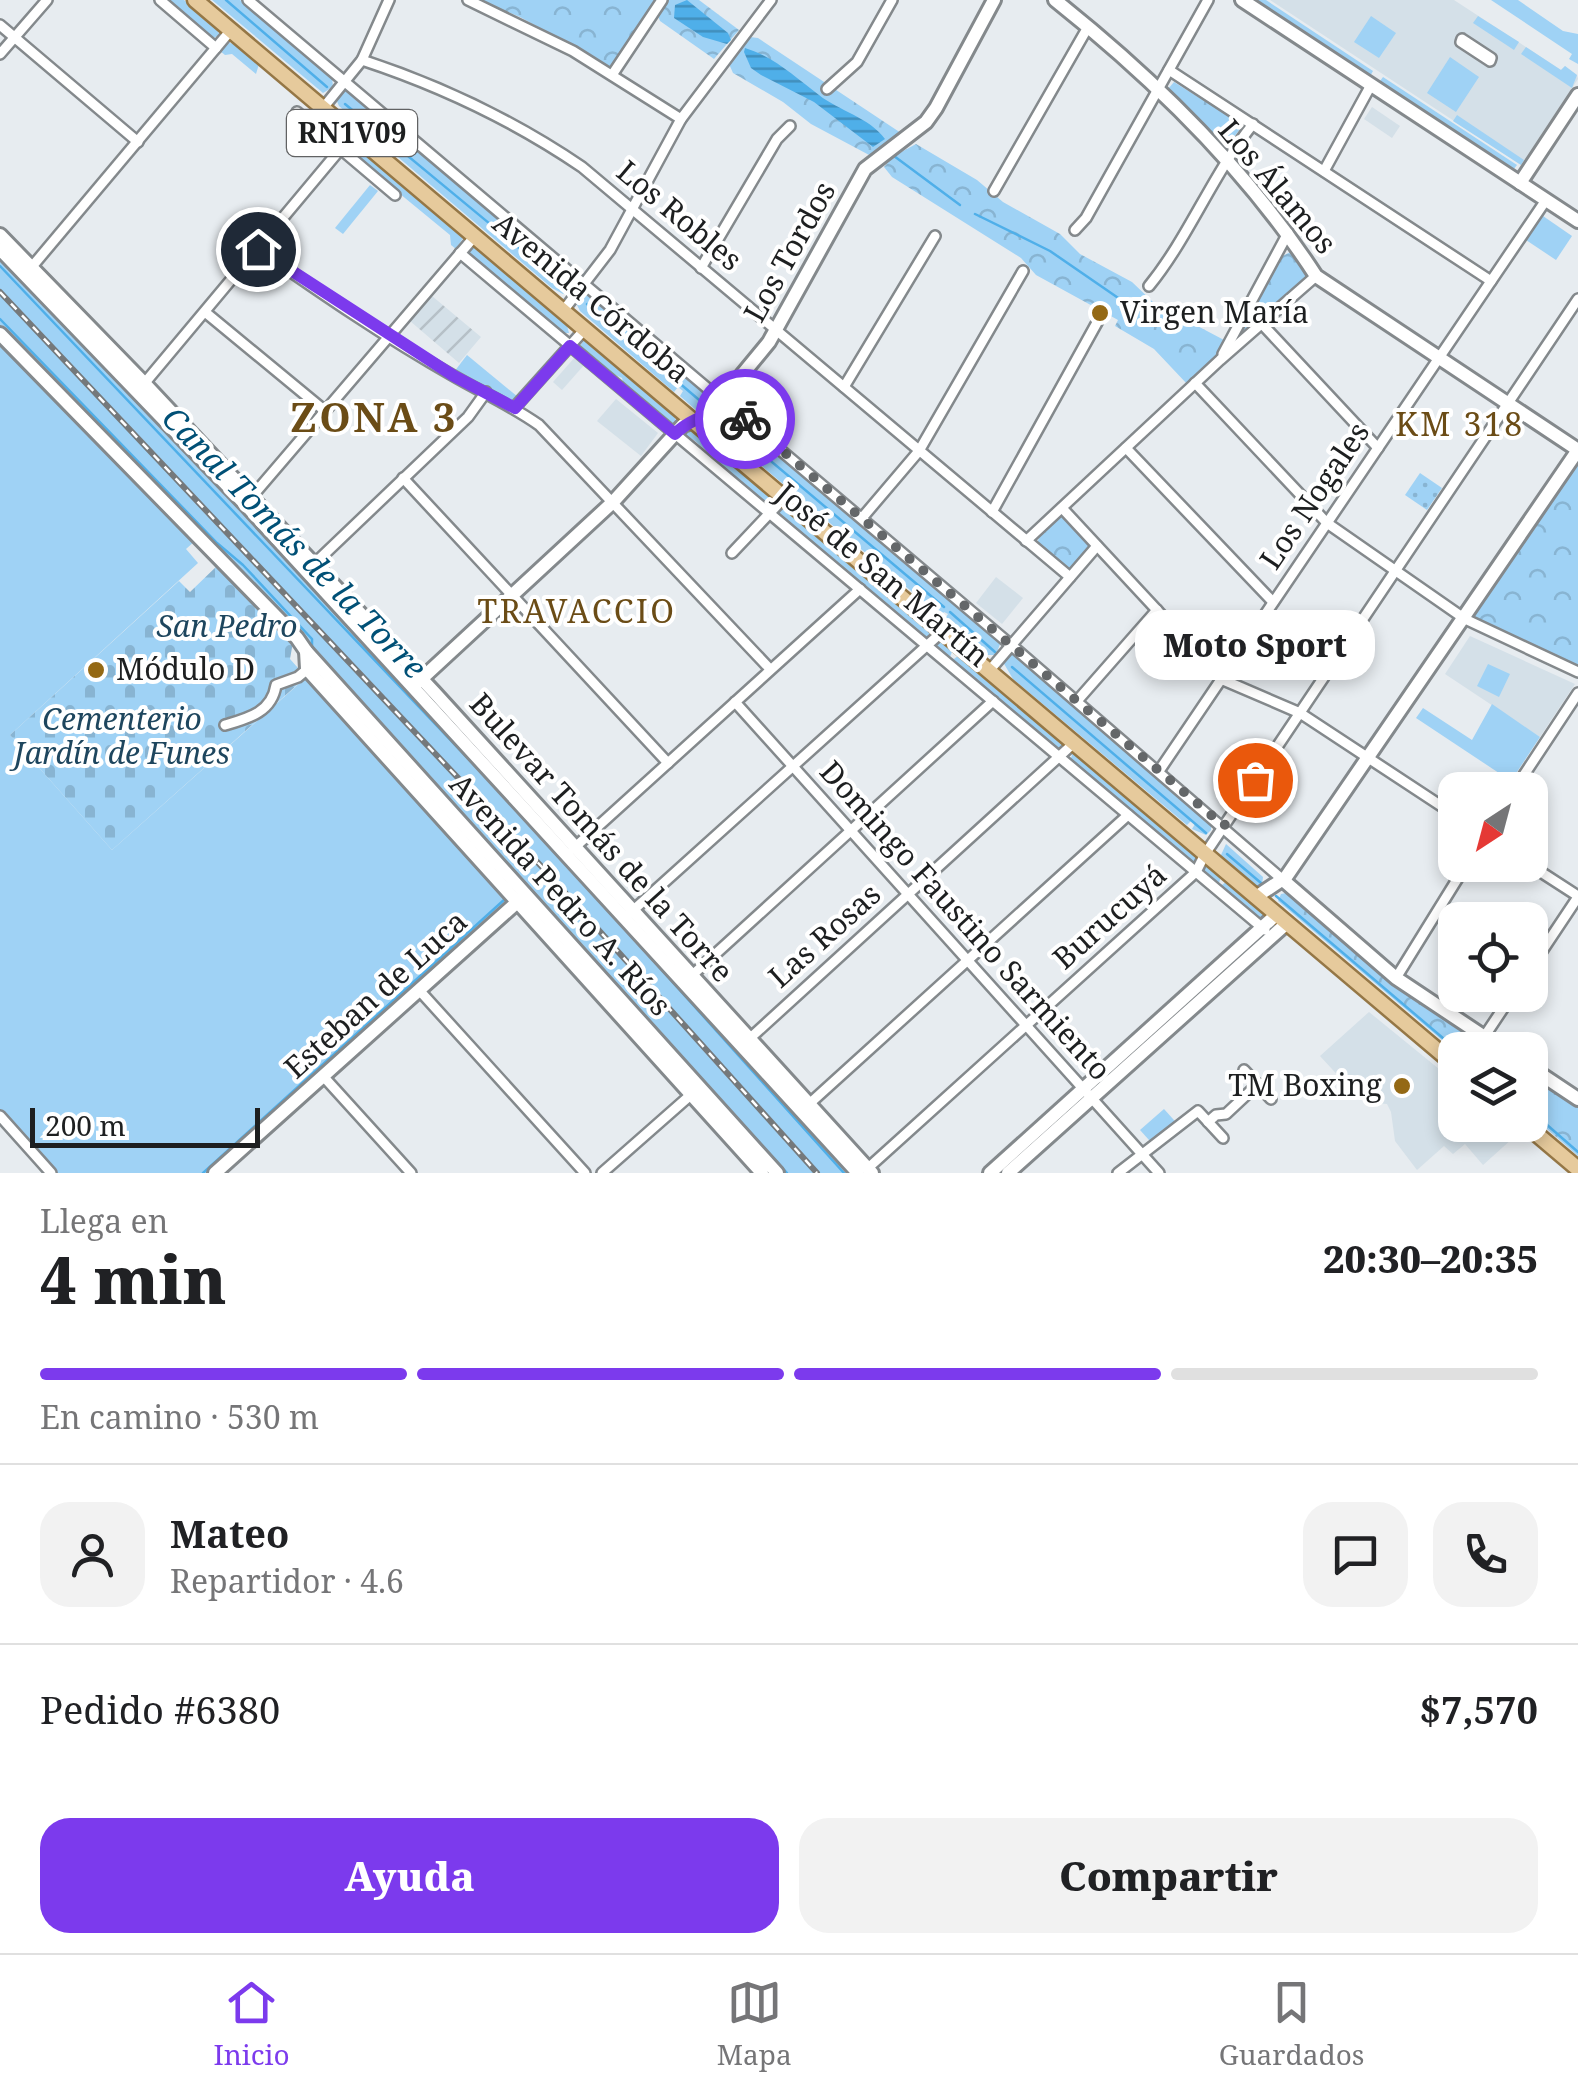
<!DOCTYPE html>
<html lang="es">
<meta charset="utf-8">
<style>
body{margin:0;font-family:"Noto Serif",serif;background:#f2f2f2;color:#202124;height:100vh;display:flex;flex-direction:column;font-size:38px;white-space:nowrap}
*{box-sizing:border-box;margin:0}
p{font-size:32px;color:#757577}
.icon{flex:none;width:55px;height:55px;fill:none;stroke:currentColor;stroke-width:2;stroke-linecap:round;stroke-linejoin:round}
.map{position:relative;height:1173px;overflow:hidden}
.panel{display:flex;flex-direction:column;background:#fff;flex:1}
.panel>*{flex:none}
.needle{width:65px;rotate:216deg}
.buttons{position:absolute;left:1438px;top:772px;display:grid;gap:20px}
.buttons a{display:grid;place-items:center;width:110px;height:110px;border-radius:20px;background:#fff;box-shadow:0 5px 15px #0003;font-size:50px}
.scale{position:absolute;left:30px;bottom:25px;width:230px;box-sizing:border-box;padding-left:10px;border:5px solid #1d1f20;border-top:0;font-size:28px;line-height:35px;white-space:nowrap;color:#1d1f20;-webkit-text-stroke:8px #fff;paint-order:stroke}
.pin{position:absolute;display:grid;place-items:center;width:85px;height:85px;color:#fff;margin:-42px;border:5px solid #fff;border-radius:50%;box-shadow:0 2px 10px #0007}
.courier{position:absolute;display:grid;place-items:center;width:100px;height:100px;margin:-50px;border:8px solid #7c3aed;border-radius:50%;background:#fff;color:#222;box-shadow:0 2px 12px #0007}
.bubble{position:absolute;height:70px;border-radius:30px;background:#fff;box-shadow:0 5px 15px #0003;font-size:32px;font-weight:800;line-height:70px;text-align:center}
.head em{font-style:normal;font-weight:800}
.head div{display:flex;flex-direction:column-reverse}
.head{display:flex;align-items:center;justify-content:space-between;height:170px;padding:0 40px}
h1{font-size:65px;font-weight:800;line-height:75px}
.bar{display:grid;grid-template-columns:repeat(4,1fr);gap:15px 10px;align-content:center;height:120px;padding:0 40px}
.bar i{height:12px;border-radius:8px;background:#e0e0e0}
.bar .current{background:#7c3aed}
.bar p{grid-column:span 4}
.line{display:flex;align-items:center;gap:25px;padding:0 40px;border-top:2px solid #e0e0e0}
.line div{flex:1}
.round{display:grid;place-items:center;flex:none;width:105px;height:105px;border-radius:30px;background:#f2f2f2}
.button{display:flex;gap:20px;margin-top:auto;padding:20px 40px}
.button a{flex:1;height:115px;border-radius:30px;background:#7c3aed;color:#fff;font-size:40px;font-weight:800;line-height:115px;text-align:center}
.button a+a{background:#f2f2f2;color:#202124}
.menu{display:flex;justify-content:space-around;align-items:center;height:140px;border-top:2px solid #e0e0e0;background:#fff;font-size:28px;color:#757577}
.menu a{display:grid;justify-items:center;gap:5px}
.menu .current{color:#7c3aed}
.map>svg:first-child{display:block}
.built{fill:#d4e0e8}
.industrial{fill:url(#industrial-furrows)}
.grass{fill:#9fd2f5}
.cemetery{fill:url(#cemetery-stones)}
.park{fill:url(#park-crowns)}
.garden{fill:url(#garden-dots)}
.water{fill:url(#water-rules)}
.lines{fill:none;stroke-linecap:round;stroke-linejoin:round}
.stream{stroke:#4fafe9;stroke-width:2.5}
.street-casing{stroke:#84898c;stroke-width:14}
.secondary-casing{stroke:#84898c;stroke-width:18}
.primary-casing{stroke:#957746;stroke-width:19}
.street{stroke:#fff;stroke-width:9}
.secondary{stroke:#fff;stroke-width:12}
.primary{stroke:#e6ca9c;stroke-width:14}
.rail-casing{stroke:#75797b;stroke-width:6}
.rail{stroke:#fff;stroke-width:2.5;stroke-dasharray:8;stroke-linecap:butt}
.done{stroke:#646769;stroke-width:10;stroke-dasharray:0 18}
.route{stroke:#7c3aed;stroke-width:12}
.poi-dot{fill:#946915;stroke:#fff;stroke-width:4}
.labels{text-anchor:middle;stroke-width:8;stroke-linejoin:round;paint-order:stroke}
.shield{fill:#fff;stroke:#616263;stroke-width:2.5}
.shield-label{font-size:28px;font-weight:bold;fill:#1d1f20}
.street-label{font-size:30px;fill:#1d1f20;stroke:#fff}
.poi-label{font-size:30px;fill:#1d1f20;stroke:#fff;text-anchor:start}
.park-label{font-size:30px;font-style:italic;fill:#1e465e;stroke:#fff}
.neighbourhood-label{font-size:32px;letter-spacing:2.5px;fill:#6b4c16;stroke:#fff}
.water-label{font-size:32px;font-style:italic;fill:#005076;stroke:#fff}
.district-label{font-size:40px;font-weight:bold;letter-spacing:2.5px;fill:#6b4c16;stroke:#fff}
</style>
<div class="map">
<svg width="1578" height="1173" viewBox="0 0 1578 1173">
<defs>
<pattern id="industrial-furrows" width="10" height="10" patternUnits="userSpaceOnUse" patternTransform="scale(2.5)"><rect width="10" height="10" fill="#d4e0e8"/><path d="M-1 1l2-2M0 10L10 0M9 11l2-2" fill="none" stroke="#b6c0c7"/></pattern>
<pattern id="cemetery-stones" width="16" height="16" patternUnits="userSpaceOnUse" patternTransform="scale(2.5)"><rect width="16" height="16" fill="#9fd2f5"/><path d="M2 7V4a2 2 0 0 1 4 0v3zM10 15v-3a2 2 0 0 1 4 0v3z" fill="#88b4d2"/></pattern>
<pattern id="park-crowns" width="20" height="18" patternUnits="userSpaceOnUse" patternTransform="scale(2.5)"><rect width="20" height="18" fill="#9fd2f5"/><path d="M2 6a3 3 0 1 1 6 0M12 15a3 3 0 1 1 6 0" fill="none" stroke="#88b4d2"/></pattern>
<pattern id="garden-dots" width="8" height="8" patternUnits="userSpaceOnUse" patternTransform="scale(2.5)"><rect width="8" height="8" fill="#9fd2f5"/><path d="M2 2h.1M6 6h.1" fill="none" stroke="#88b4d2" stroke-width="1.8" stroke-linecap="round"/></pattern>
<pattern id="water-rules" width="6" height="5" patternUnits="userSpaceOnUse" patternTransform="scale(2.5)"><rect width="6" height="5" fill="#4fafe9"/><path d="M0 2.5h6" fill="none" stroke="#418ebc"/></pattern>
</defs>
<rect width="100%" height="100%" fill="#e7ecf0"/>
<g class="built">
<polygon points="1270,0 1454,0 1561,70 1565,66 1577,75 1578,79 1521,165"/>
<polygon points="1372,107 1400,126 1392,138 1364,119"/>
<polygon points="576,356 585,364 562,390 553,382"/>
<polygon points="616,399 658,433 641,456 597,421"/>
<polygon points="996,577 1023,598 1002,624 976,603"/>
<polygon points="1470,636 1575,684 1540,737 1445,674"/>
<polygon points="1369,1012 1455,1082 1455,1125 1497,1125 1513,1138 1483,1165 1465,1144 1453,1154 1444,1146 1417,1170 1395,1141 1391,1112 1387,1104 1376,1103 1361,1089 1355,1094 1320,1056"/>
</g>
<polygon class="industrial" points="432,296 481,337 459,363 410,321"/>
<g class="grass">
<polygon points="165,0 184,0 218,29 219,35 212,39"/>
<polygon points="212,0 240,0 332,77 333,87 323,93"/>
<polygon points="1251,0 1266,0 1373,71 1369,78"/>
<polygon points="1491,0 1518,0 1563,31 1578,34 1578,64 1569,59 1572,54"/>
<polygon points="1371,16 1396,33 1379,58 1354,42"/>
<polygon points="1478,16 1519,42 1514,50 1473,23"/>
<polygon points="229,43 236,44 259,64 256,74 232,54 225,55 220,51"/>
<polygon points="1526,47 1561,70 1565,66 1577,75 1572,88 1521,54"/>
<polygon points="1450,57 1479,77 1456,112 1427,93"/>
<polygon points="1383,77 1517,165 1513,170 1378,84"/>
<polygon points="348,90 570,280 573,288 563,294 552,288 359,124 339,106 336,99 342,91"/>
<polygon points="1457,115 1524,160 1521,165 1453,121"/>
<polygon points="355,145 461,233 463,238 456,249 451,245 450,235 349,152 348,148"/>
<polygon points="370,185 378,191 343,234 335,228"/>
<polygon points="1543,216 1572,236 1556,260 1526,240"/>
<polygon points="473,245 566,322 569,333 564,333 472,256 468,251"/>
<polygon points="0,249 858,1173 762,1173 517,902 215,1173 51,1173 0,1116 0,342 195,541 186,549 198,563 10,735 112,850 311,673 306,651 0,334"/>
<polygon points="587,293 710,395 711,405 705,411 696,410 680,396 683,391 678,387 674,392 580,311 575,301 579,295"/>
<polygon points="585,339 673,413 677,424 673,425 665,421 624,385 622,378 607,371 580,346"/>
<polygon points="467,355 518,397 514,401 454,372"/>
<polygon points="728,412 995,637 1000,644 996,655 986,655 945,619 948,614 944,612 941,616 720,431 713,418 717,413"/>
<polygon points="687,428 776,500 769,507 695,441 682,433"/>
<polygon points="780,505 930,630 931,634 926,637 921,636 782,519 777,513"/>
<polygon points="940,641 953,649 950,657 954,659 959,655 1060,741 1064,746 1061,750 1043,739 944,656 936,647"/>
<polygon points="1010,655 1016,655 1211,822 1211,830 1206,835 1192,829 1195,824 1191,821 1187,825 1013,679 1003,662"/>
<polygon points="1488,664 1510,674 1499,697 1477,686"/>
<polygon points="1492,704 1540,737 1511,781 1416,718 1423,708 1472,740"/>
<polygon points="1073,752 1195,853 1198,859 1195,863 1190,863 1070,761"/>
<path d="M1226,844L1263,877L1262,885L1258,888C1245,883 1226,869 1221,855Z"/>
<polygon points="1206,866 1221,876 1219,883 1222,885 1227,881 1263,910 1264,918 1259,920 1204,870"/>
<polygon points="1164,1109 1182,1129 1158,1150 1140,1130"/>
</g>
<polygon class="cemetery" points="219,564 293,642 290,659 306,677 112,850 10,735 179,581 190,592"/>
<g class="park">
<polygon points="479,0 658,0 611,67 520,17"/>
<polygon points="668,0 699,0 739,30 714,59 660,21 658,16"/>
<polygon points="750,37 758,38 901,133 871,156 811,124 783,102 733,73 729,64"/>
<polygon points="1174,82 1240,123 1241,128 1226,147 1220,146 1171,95 1168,89"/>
<polygon points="916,144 977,180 1003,202 1060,234 1080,254 1132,282 1154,303 1224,340 1216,356 1188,385 1154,349 1115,326 1118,320 1036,275 1021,258 892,177 884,167 894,156"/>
<polygon points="1292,251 1307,272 1305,278 1236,341 1281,257"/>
<polygon points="1578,450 1578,672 1465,619"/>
<polygon points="1060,515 1090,544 1089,551 1068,569 1037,543 1040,535"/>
<polygon points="1286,893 1388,981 1495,1050 1455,1051 1278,901 1281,894"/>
<polygon points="1530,1074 1578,1105 1578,1156 1530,1114"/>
</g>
<polygon class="garden" points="1420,473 1442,488 1427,510 1405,495"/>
<g class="water">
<polygon points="687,0 728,33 731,40 727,44 703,37 674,18 675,5"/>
<path d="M745,48C774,57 795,77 819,95C839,111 869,117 885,139L873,147L814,102L761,75L751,68L744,52Z"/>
</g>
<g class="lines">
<g class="stream">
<polyline points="226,0 327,87"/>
<polyline points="345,104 565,286"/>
<polyline points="894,156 960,205"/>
<polyline points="975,214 1050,251 1127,304"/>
<polyline points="0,266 517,810"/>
<polyline points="587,304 705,405"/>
<polyline points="0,319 217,543 243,565 312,639 312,650"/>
<polyline points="727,424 944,607"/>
<polyline points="950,612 995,652"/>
<polyline points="1012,667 1206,833"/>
<polyline points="1227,854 1261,883"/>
<polyline points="591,891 844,1173"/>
<polyline points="1276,896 1457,1050"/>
<polyline points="546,908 787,1173"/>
<polyline points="1530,1110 1578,1152"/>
<polyline points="203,1173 505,899"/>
</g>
<defs>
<g id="street">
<polyline points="160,0 216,48"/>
<polyline points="248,0 1011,645 1283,880"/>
<polyline points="468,0 573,51 681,119"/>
<polyline points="0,25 138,142"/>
<polygon points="1462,39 1491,58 1490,61 1461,42"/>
<polyline points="0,54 47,0"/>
<path d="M362,60C441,86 513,120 582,167L1070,577"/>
<polyline points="1169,70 1491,281"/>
<polyline points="612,75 662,0"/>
<polyline points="827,89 857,62 892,0"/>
<polyline points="323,108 362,60 389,0"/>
<polyline points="297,112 395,195"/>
<polyline points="1324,171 1371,85"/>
<polyline points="994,191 1088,27"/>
<polyline points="1075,230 1086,218 1208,0"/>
<path d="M258,249C321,293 385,337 452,375C481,392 511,405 539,425L770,669"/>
<polyline points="460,253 1265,930"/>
<polyline points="701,268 777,139 790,126"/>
<polyline points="30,269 231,30"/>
<path d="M1149,286C1189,237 1212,175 1253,124"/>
<polyline points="563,311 610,250 681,119 771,0"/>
<polyline points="205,312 325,411"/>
<polyline points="1261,323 1378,448"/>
<polyline points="1223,354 1288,233"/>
<polyline points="1195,383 1327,523 1465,619 1578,672"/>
<polyline points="143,385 353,134"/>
<polyline points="844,387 935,236"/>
<polyline points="515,407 585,329"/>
<polyline points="1126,448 1273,602"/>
<polyline points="403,478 668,763"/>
<polyline points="249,500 475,236"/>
<polyline points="1062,508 1221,679 1300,713 1455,815"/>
<polyline points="992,512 1099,319"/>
<polyline points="862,518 919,451 1023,271"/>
<polyline points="1026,541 1220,360 1316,276"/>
<polyline points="732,553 784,498"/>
<polyline points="312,566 468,417 486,392"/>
<polyline points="989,671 1097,546"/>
<polyline points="1077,701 1157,610"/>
<polyline points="735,702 1159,1173"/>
<path d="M225,725C249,718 272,712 276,685L298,677L310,667"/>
<polyline points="1159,771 1546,200"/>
<polyline points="1514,790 1578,693"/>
<polyline points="573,849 860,589"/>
<polyline points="1530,865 1578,896"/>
<polyline points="629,914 943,631"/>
<polyline points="1530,969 1578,897"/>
<polyline points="1396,978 1466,865"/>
<polyline points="688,979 993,701"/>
<polyline points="419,990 585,1173"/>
<polyline points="1484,1037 1512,995"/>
<polyline points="747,1041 1074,743"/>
<polyline points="1244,1070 1271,1099"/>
<polyline points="323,1076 411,1173"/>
<polyline points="808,1105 1128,815"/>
<polyline points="0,1116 51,1173"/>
<polyline points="1208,1122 1216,1115 1226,1114 1258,1084"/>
<polyline points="867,1169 1196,872 1205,854 1578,299"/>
<polyline points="602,1173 694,1092"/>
<polyline points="1118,1173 1198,1111 1223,1138"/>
</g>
<g id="secondary">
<path d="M1055,0C1153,78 1248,171 1316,276L1578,450"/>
<polyline points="1242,0 1578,221"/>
<polyline points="1520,183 1578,95"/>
<polyline points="0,235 144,383 434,692 872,1173"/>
<polyline points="0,249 245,504 858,1173"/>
<polyline points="0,334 297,638 306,651 777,1173"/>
<polyline points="306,651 307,669 762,1173"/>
<polyline points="417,683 613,502 683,425 708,416 769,342 865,169 926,122 936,108 994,0"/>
<polyline points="1283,880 1396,978 1504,1050"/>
<polyline points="1256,897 1286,877 1578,450"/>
<polyline points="1530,1067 1578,1099"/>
<polyline points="215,1173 524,896"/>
<polyline points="990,1173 1277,914"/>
<polyline points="1008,1173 1287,923"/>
</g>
<g id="primary">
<polyline points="195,0 1455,1065"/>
<polyline points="1526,1125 1578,1169"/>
</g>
</defs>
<use href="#street" class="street-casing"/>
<use href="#secondary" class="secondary-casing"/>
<use href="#primary" class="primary-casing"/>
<use href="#street" class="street"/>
<use href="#secondary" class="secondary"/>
<use href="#primary" class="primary"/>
<defs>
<polyline id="rail" points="0,292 542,867 817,1173"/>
</defs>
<use href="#rail" class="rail-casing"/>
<use href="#rail" class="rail"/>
</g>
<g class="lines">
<polyline class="done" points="745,419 1224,826 1255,780"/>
<path class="route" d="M258,249L454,376L515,408L570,346L675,434C691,417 705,421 722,400L745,419"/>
</g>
<g class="poi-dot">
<circle cx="1100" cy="313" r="10"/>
<circle cx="96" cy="670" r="10"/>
<circle cx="1402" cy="1086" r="10"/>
</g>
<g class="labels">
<rect class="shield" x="287" y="110" width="130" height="46" rx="8"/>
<g class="shield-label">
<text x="352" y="143">RN1V09</text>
</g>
<g class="street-label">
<text transform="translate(1277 187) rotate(50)" y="10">Los Álamos</text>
<text transform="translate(679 216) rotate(40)" y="10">Los Robles</text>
<text transform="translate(790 252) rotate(-61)" y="10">Los Tordos</text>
<text transform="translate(591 298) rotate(40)" y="10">Avenida Córdoba</text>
<text transform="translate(1315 496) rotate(-56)" y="10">Los Nogales</text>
<text transform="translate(882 575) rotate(40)" y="10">José de San Martín</text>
<text transform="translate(601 838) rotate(48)" y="10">Bulevar Tomás de la Torre</text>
<text transform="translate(560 895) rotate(48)" y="10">Avenida Pedro A. Ríos</text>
<text transform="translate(1110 917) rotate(-42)" y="10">Burucuyá</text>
<text transform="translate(965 921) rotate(48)" y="10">Domingo Faustino Sarmiento</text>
<text transform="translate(825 936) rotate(-42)" y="10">Las Rosas</text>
<text transform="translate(376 995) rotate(-42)" y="10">Esteban de Luca</text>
</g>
<g class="poi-label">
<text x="1120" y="323">Virgen María</text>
<text x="116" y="680">Módulo D</text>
<text x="1382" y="1096" text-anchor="end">TM Boxing</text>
</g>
<g class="park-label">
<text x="227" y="637">San Pedro</text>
<text x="122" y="730">Cementerio<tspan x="122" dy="34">Jardín de Funes</tspan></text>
</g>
<g class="neighbourhood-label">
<text x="1460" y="436">KM 318</text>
<text x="577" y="623">TRAVACCIO</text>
</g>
<g class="water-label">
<text transform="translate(294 543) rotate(46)" y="11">Canal Tomás de la Torre</text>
</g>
<g class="district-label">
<text x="374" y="432">ZONA 3</text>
</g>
</g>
</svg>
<div class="buttons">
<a><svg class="needle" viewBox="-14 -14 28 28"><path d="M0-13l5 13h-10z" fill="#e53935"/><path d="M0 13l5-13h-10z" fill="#757577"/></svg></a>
<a><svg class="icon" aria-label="locate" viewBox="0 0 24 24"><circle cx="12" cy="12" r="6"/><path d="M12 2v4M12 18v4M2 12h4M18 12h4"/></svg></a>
<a><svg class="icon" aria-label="layers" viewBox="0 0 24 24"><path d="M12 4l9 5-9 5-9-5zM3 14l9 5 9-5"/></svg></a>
</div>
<div class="scale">200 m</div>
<div class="pin" style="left:1255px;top:780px;background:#ea580c"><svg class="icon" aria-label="bag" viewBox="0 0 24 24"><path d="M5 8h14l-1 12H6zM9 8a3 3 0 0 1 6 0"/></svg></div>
<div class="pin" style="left:258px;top:249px;background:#1f2937"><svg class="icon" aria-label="home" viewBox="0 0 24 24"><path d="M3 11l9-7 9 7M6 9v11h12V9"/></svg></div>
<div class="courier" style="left:745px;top:419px"><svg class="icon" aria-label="bike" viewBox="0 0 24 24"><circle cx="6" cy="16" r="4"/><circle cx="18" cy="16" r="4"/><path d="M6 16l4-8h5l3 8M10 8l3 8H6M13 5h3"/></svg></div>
<div class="bubble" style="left:1135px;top:610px;width:240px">Moto Sport</div>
</div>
<section class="panel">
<div class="head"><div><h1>4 min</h1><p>Llega en</p></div><em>20:30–20:35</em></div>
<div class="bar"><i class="current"></i><i class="current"></i><i class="current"></i><i></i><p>En camino · 530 m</p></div>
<div class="line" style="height:180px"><a class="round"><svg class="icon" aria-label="person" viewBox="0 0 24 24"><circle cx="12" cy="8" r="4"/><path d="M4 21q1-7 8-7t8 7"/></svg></a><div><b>Mateo</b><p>Repartidor · 4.6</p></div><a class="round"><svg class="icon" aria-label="chat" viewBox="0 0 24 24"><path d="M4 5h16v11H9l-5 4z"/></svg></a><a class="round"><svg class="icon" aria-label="phone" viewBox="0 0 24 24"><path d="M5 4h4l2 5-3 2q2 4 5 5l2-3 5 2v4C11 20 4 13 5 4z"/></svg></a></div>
<div class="line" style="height:130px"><div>Pedido #6380</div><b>$7,570</b></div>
<div class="button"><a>Ayuda</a><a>Compartir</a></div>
</section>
<nav class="menu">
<a class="current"><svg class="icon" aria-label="home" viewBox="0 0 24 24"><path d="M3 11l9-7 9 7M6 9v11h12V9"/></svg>Inicio</a>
<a><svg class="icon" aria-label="map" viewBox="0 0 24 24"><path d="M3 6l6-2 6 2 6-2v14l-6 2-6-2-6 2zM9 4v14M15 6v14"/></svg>Mapa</a>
<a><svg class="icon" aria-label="saved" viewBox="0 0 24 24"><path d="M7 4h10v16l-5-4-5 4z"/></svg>Guardados</a>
</nav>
